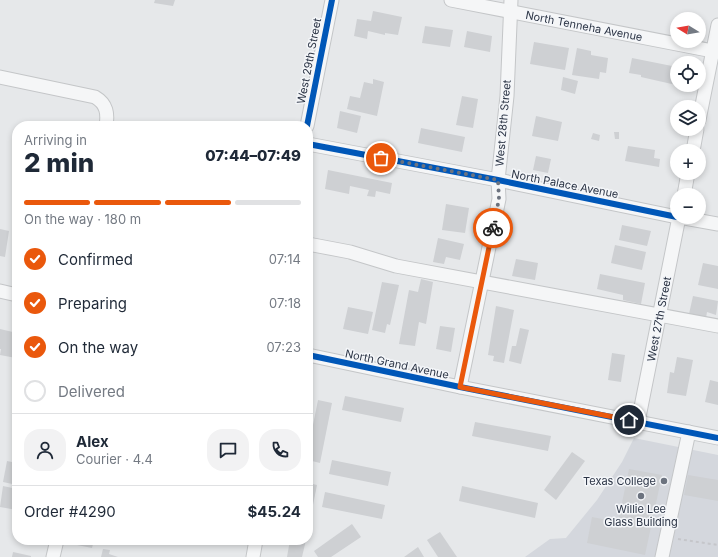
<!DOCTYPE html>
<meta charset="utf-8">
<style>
body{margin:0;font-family:Inter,sans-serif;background:#f2f2f3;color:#1f2937;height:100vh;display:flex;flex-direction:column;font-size:15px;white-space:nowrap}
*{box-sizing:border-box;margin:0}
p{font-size:13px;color:#747a83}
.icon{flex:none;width:22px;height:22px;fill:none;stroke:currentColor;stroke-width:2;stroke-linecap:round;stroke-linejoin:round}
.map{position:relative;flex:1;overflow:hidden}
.drawer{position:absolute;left:12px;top:121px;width:301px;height:424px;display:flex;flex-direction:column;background:#fff;border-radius:16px;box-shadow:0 2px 6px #0003}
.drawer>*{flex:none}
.needle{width:26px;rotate:281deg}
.controls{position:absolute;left:670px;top:12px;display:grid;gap:8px}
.controls a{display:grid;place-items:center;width:36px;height:36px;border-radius:50%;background:#fff;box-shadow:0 2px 6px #0003;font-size:20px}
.pin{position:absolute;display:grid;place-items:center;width:34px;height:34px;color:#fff;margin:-17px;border:2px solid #fff;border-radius:50%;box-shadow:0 1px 4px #0007}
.courier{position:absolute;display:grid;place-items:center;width:40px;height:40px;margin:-20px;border:3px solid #ea580c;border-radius:50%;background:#fff;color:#222;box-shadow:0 1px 5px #0007}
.headline em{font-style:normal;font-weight:800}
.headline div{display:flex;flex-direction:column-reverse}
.headline{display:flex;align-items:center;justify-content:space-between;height:68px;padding:0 12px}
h1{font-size:26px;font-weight:800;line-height:30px}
.bar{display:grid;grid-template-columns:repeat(4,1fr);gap:6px 4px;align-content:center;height:48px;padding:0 12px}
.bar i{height:5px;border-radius:3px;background:#e0e1e3}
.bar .active{background:#ea580c}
.bar p{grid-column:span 4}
.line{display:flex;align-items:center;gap:10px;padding:0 12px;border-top:1px solid #e0e1e3}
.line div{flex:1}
.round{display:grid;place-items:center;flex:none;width:42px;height:42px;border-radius:16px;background:#f2f2f3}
ol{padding:0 12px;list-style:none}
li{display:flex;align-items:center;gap:12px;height:44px}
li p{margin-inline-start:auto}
li .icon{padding:4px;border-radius:50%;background:#ea580c;color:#fff;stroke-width:4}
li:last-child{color:#747a83}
li i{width:22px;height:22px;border:2px solid #e0e1e3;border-radius:50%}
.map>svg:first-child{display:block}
.built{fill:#d4d7dd}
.building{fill:#ced0d3}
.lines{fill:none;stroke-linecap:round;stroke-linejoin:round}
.minor-casing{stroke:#c4c6c8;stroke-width:15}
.path{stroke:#c5c6ca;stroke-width:2;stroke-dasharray:3 3;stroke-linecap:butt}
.minor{stroke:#f5f6f7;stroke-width:13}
.cycleway-casing{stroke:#f4f6f9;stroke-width:8}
.cycleway{stroke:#0057b8;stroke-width:6}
.done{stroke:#6c737f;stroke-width:4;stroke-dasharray:0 7.2}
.route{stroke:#ea580c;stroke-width:5}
.poi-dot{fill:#6c737f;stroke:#f4f6f9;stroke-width:1.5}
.labels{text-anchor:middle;stroke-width:3;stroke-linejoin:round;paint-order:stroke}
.street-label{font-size:11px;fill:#2b3445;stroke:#f4f6f9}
.poi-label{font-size:11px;fill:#2b3445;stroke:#f4f6f9;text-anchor:end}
</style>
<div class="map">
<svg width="718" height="557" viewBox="0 0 718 557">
<rect width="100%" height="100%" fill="#e6e8ea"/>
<polygon class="built" points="634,438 718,455 718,557 525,557 550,539 566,538 597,500 622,462"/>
<g class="building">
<polygon points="155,0 175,0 173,6 154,3"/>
<polygon points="373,11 402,17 398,35 385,33 385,35 368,31 367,39 354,36 357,19 371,21"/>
<polygon points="425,26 453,30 450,47 422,43"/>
<polygon points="467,31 492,36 490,52 464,47"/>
<polygon points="534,42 569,48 565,70 530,64"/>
<polygon points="577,48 591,51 591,55 608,58 606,73 600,72 599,79 572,75"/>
<polygon points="632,58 677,67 676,85 641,77 641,75 629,73"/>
<polygon points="563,77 578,81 575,94 561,90"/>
<polygon points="373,79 384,82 377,116 347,109 350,96 360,98 364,82 373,84"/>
<polygon points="462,96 478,99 473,128 456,125"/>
<polygon points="340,111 361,116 357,133 337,128"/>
<polygon points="536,116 562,122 558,141 532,136"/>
<polygon points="66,121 74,122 74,126 66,126"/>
<polygon points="421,128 465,137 462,152 418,143"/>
<polygon points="614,132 619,132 619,139 615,139"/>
<polygon points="593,133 600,135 599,141 591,139"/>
<polygon points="628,146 655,150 654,158 660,159 659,167 625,161"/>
<polygon points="536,156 551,159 548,173 533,170"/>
<polygon points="328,170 392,183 390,194 376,191 375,197 367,196 369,190 350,186 349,194 325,189"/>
<polygon points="446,204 469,208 465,233 442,230"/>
<polygon points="622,225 651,231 647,246 619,240"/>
<polygon points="0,229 9,231 5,257 0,256"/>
<polygon points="438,238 464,244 460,260 446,257 444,264 433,262"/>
<polygon points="615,245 646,252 642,270 611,263"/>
<polygon points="516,259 538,263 535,280 512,276"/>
<polygon points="703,263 718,266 718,289 698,285"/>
<polygon points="600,274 645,283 641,304 623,300 623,295 597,289"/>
<polygon points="421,279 433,282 426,324 419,322 415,346 399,344 409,290 418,292"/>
<polygon points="382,282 399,285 390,325 387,324 385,333 372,330"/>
<polygon points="693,296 718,301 716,315 707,312 706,318 689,314"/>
<polygon points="308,299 313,300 309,322 308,322"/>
<polygon points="496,306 514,310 504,363 493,361 494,356 488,355"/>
<polygon points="348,307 373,312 368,334 343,329"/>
<polygon points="440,326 455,328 451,352 436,349"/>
<polygon points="520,328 529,330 521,364 509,361 512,346 516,346"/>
<polygon points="0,329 17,333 16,358 0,355 1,349 0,349"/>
<polygon points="612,353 625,355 621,382 608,380"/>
<polygon points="677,357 693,360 686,396 667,393 670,372 674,373"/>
<polygon points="710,380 718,382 718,405 705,402"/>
<polygon points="345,396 404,408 401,422 342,410"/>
<polygon points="318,400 332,403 320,463 308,460 308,450"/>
<polygon points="475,422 551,436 548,451 472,436"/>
<polygon points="572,452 585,461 556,500 544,490"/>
<polygon points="332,460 391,472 388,486 329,474"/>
<polygon points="7,461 17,463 17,485 3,482"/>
<polygon points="629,469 662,475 645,555 587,543 592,517 618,522"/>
<polygon points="688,475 718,480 718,501 684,495"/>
<polygon points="308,483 317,485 309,525 308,525"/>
<polygon points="3,486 17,489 17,510 0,507"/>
<polygon points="462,486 538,503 535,518 459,501"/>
<polygon points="325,492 385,505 382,519 322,507"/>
<polygon points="352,524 361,537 331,557 318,557 314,551"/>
<polygon points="440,532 457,557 438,557 427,540"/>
<polygon points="72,540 94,540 92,548 72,544"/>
<polygon points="290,540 306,540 302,557 287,557"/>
<polygon points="418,547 424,557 404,557"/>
<polygon points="103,549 110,550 109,554 118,557 101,557"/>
<polygon points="13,552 31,556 31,557 12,557"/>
</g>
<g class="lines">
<defs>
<g id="minor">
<polyline points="451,0 718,52"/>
<path d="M0,77L95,97C107,104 108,114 106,126"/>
<polyline points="699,120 718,25"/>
<polyline points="307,126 332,0"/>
<polyline points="308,144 498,180 677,217"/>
<polyline points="693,151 697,129"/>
<polyline points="684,195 688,173"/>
<polyline points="679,217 718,224"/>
<polyline points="308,244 350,252 396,266 718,326"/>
<polyline points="0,291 17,295"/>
<polyline points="308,355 460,387 718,438"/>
<polyline points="460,387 499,199 498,180 507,96 511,0"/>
<polyline points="638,422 679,217"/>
<polyline points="53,557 57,540"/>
<polyline points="253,557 256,540"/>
<polyline points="662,557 689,432"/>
</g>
</defs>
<use href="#minor" class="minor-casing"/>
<polyline class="path" points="678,539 718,545"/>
<use href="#minor" class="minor"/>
<defs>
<g id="cycleway">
<polyline points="307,126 332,0"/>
<polyline points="308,144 498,180 677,217"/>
<polyline points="308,355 460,387 718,438"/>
</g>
</defs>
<use href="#cycleway" class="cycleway-casing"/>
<use href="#cycleway" class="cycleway"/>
</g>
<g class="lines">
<polyline class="done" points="381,158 498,180 499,199 493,228"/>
<polyline class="route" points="493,228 460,387 629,420"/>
</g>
<g class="poi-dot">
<circle cx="664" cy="481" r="4"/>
<circle cx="641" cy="496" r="4"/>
</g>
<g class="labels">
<g class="street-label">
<text transform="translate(584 26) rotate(11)" y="4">North Tenneha Avenue</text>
<text transform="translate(309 61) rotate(-79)" y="4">West 29th Street</text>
<text transform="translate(503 123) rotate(-85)" y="4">West 28th Street</text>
<text transform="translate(565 184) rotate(11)" y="4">North Palace Avenue</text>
<text transform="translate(659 319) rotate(-79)" y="4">West 27th Street</text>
<text transform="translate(397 364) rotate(12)" y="4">North Grand Avenue</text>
</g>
<g class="poi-label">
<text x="656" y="485">Texas College</text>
<text x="641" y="513" text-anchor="middle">Willie Lee<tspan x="641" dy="13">Glass Building</tspan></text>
</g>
</g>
</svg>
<div class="controls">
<a><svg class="needle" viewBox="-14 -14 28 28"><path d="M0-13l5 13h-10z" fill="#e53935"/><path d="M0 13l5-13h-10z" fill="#747a83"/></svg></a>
<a><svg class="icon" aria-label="locate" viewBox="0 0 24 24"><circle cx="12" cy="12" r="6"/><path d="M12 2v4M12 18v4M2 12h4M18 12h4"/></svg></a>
<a><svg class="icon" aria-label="layers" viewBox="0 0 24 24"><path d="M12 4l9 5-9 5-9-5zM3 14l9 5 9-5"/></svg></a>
<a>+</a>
<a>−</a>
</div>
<div class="pin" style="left:381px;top:158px;background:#ea580c"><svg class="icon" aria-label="bag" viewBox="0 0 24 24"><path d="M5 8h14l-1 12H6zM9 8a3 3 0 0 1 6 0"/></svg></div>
<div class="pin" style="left:629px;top:420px;background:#1f2937"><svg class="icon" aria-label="home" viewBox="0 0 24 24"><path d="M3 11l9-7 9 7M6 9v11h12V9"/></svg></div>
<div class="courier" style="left:493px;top:228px"><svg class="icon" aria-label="bike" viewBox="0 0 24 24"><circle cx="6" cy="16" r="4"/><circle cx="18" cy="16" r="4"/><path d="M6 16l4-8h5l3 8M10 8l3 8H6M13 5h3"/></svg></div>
<section class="drawer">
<div class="headline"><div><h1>2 min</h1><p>Arriving in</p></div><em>07:44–07:49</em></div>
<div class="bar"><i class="active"></i><i class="active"></i><i class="active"></i><i></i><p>On the way · 180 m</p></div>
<ol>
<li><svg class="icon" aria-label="check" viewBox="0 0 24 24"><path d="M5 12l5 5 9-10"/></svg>Confirmed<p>07:14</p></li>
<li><svg class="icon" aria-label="check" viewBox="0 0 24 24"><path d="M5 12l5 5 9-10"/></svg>Preparing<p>07:18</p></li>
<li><svg class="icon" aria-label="check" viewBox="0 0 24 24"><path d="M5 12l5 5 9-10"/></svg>On the way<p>07:23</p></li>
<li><i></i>Delivered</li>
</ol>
<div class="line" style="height:72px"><a class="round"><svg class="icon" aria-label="person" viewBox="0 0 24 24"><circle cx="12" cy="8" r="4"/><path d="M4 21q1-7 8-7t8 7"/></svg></a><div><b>Alex</b><p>Courier · 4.4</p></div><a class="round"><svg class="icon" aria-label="chat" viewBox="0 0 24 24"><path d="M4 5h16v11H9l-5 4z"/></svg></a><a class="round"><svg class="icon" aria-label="phone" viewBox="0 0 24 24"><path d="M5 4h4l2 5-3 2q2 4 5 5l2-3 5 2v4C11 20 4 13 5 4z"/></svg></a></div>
<div class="line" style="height:52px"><div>Order #4290</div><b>$45.24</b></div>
</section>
</div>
